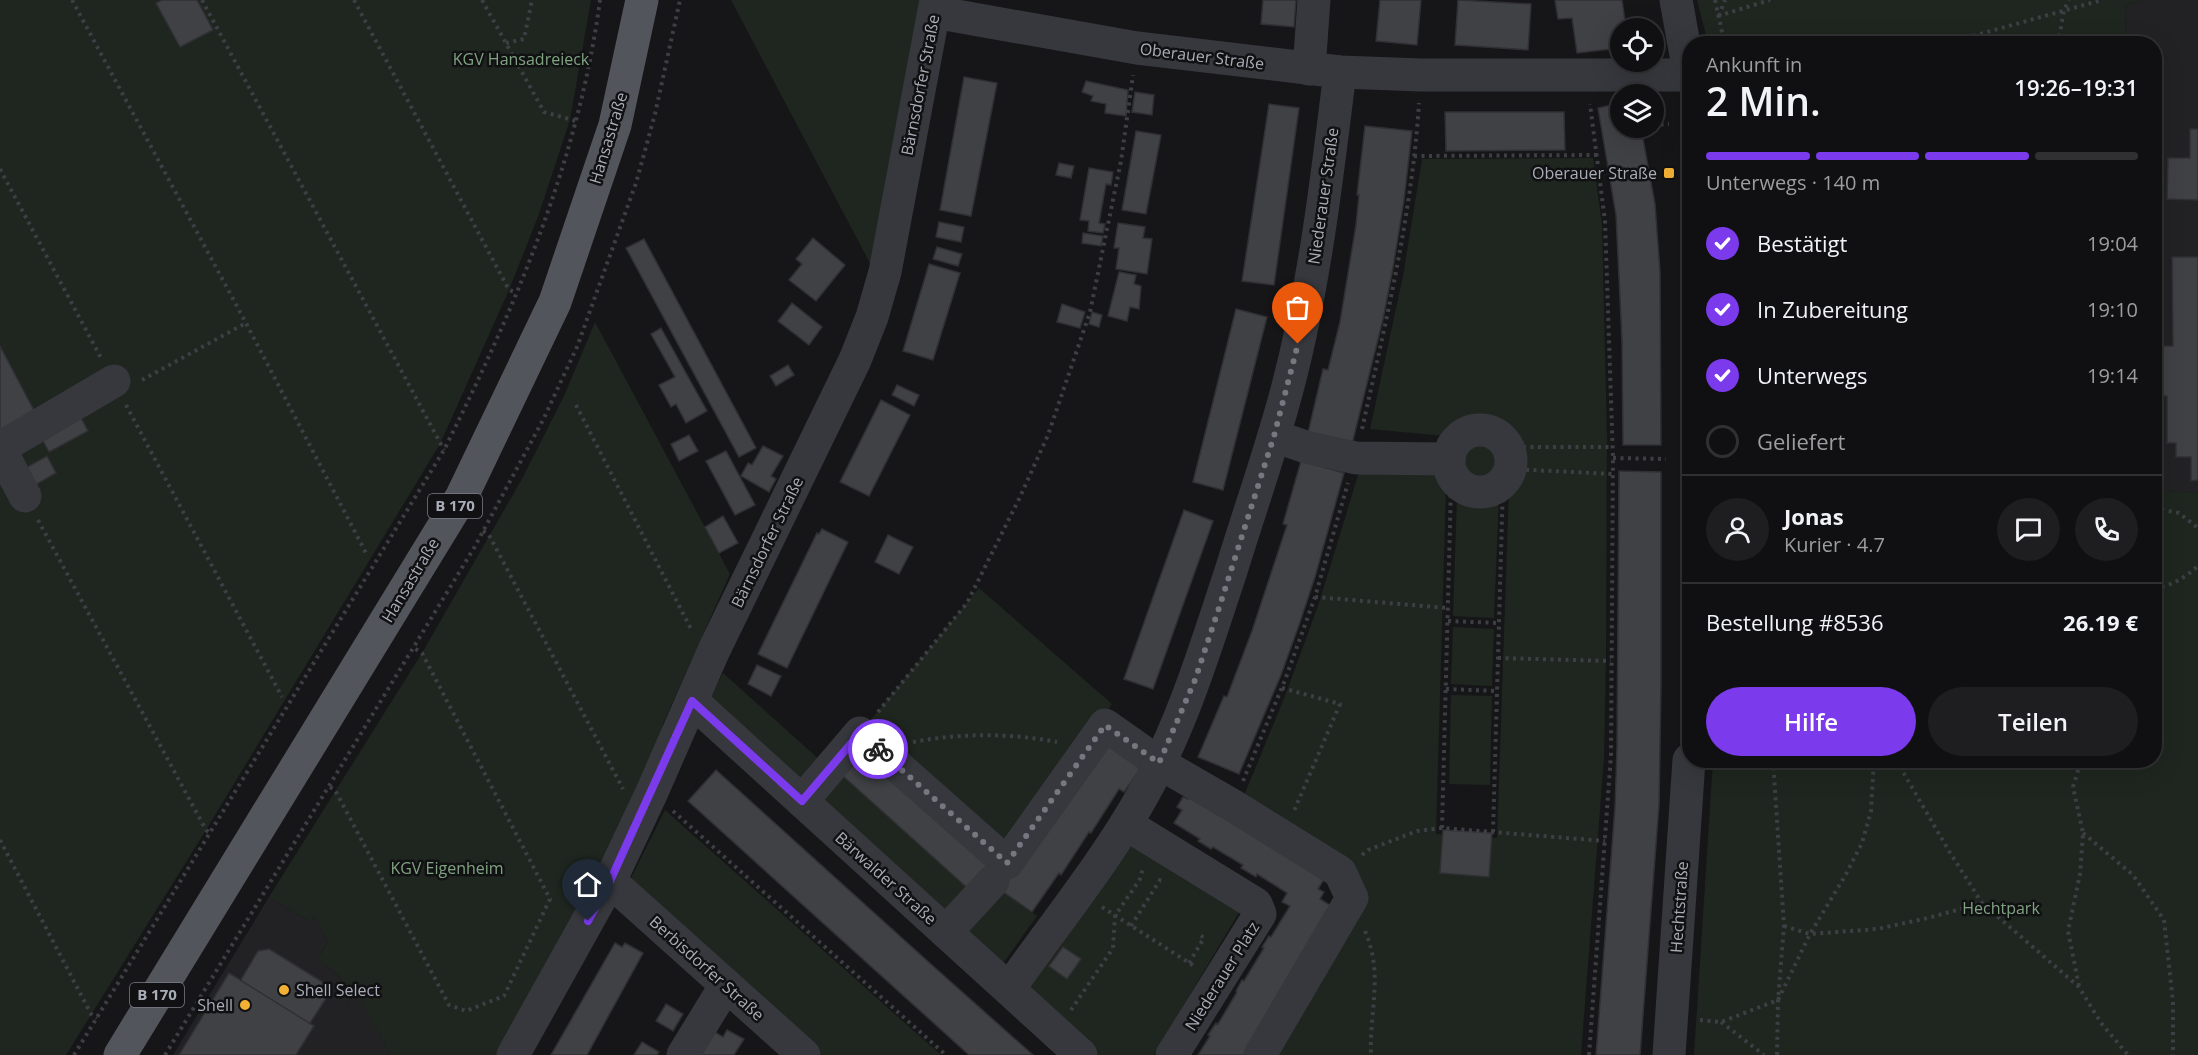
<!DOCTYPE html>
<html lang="de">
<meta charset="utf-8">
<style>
body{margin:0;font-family:"Open Sans",sans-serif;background:#1e1e20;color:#f1f3f6;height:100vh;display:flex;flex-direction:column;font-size:22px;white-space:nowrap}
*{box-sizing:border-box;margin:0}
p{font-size:20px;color:#9c9d9f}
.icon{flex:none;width:33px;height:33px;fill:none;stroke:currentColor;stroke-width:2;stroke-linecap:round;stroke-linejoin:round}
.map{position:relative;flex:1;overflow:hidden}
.details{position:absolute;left:1682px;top:36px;width:480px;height:732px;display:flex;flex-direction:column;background:#101012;border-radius:24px;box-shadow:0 6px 24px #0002,0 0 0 2px #303032}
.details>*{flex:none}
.buttons{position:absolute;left:1610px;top:18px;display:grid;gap:12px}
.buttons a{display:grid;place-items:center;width:54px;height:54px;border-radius:50%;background:#101012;box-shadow:0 6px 24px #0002,0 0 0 2px #303032;font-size:30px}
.pin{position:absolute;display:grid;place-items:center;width:51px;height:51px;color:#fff;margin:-62px -26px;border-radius:50% 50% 50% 0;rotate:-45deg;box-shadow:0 0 6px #0007}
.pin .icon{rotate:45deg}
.courier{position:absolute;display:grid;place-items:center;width:60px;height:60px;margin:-30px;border:4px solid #7c3aed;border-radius:50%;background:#fff;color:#222;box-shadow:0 2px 8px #0007}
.overview em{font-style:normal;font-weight:600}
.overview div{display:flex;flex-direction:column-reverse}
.overview{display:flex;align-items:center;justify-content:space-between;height:102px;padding:0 24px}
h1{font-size:39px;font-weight:600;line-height:45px}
.bar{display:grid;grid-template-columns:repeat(4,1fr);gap:9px 6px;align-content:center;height:72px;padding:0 24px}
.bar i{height:8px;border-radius:4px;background:#303032}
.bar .on{background:#7c3aed}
.bar p{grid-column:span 4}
.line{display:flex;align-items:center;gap:15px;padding:0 24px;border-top:2px solid #303032}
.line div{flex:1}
.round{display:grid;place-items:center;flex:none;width:63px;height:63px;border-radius:32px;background:#1e1e20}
ol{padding:0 24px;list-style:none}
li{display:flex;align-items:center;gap:18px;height:66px}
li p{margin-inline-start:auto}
li .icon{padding:6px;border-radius:50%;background:#7c3aed;color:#fff;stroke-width:4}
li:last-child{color:#9c9d9f}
li i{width:33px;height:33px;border:3px solid #303032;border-radius:50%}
.cta{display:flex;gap:12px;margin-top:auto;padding:12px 24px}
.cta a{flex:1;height:69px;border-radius:36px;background:#7c3aed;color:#fff;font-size:24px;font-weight:600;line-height:69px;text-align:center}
.cta a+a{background:#1e1e20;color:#f1f3f6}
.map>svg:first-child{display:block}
.built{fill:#222225}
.green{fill:#1e261f}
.building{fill:#404145;stroke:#303034;stroke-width:1.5}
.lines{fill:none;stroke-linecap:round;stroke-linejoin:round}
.path{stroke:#3d3f44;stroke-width:4;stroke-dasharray:3 4.5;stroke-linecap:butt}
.minor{stroke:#37383d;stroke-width:33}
.major{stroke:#53555c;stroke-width:33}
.done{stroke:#757880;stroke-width:6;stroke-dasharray:0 10.8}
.route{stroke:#7c3aed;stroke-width:8}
.poi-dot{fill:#f2b134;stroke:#111113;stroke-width:2}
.labels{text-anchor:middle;stroke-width:5;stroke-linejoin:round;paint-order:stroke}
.shield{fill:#111113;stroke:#7b7e86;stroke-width:1.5}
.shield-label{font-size:15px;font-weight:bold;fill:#a8adb8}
.street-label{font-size:16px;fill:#a8adb8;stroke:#111113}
.park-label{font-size:16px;fill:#7fa381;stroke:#111113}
.poi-label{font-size:16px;fill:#a8adb8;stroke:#111113;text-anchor:end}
</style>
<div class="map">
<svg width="2198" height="1055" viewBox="0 0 2198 1055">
<rect width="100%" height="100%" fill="#161618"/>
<g class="built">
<polygon points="2143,0 2198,0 2198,493 2160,491 2154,488 2154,44 2126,43 2125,5"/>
<polygon points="269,897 311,922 315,917 328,942 317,959 335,972 346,986 347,1003 355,990 391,1055 173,1055"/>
</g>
<g class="green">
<polygon points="0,0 591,0 570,120 539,214 509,290 440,444 206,830 66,1055 0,1055"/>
<polygon points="731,0 920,0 872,267"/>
<polygon points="1697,0 2143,0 2125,5 2126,44 1746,44 1744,37 1708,43"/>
<path d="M1593,158L1602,224L1607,437L1606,654L1604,758L1581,1055H1269L1361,895L1243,798L1285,696L1319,603L1359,472L1439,475L1446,487L1436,834L1497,838L1509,489C1543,436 1479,395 1445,436L1370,429L1403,276L1422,159Z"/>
<path d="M595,322L730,574L663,724L659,746L581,905L498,1055H391L355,991L346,1004C346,977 338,974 317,959L328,942L315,917L311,922L269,897L422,653L523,477L564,396Z"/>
<circle cx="1480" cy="460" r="22"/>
<polygon points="2154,488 2160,491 2198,493 2198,1055 1694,1055 1713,761 2154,760"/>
<path d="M1457,496C1471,504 1483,502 1499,497L1494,618L1453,616Z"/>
<polygon points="979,588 1112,704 1013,844 996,846 864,728"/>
<polygon points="1453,627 1494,629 1492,686 1451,684"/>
<polygon points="723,673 822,762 800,786 708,703"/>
<polygon points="1451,695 1492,696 1490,785 1449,784"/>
<polygon points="835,769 973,893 948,920 811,798"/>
<polygon points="665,810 941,1055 822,1055 629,882"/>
<polygon points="1127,842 1241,909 1154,1055 1097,1055 1029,996 1026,988"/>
<polygon points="995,887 1037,916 1004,962 997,963 957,930"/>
</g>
<g class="building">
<polygon points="162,0 197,0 213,30 180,47 156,3"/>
<polygon points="1263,0 1296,0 1294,27 1261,24"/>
<polygon points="1380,0 1421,0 1417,45 1376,41"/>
<polygon points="1458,0 1531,4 1528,50 1455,45"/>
<polygon points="1555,0 1622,0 1626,28 1620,28 1620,48 1577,53 1572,18 1558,19"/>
<polygon points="964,77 997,83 971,216 940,210"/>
<polygon points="1086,81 1128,90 1126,116 1105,113 1106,104 1091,101 1093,96 1082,92"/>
<polygon points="1135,92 1154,95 1152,115 1132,112"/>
<polygon points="1620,103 1620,128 1641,128 1655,204 1660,272 1661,445 1623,445 1622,340 1616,215 1598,108"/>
<polygon points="1269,104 1299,108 1274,285 1242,281"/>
<polygon points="1445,112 1564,112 1565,150 1446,151"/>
<polygon points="1365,126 1412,131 1404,200 1393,268 1383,319 1352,444 1308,433 1323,369 1328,370 1340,322 1356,225 1359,195 1357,195"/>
<polygon points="2190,129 2198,129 2198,200 2167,199 2168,158 2190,158"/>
<polygon points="1136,131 1161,135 1146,214 1122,210"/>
<polygon points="1059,163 1074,166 1071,178 1056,175"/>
<polygon points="1089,168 1113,172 1111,185 1106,184 1099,223 1105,224 1103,233 1088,231 1089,221 1080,220"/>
<polygon points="939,222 964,227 961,242 936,237"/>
<polygon points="1118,223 1145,227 1143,238 1152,239 1147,274 1116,269 1119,248 1114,248"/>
<polygon points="1083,233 1103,236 1101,246 1082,243"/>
<polygon points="813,238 845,265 816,301 789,280 802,264 796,259"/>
<polygon points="644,239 756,448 739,457 626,248"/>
<polygon points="937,247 962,254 958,266 933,259"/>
<polygon points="2172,257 2198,257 2198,480 2191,481 2191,457 2176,457 2176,443 2167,443 2167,396 2154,396 2154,346 2173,346"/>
<polygon points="929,264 960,273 933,360 903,351"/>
<polygon points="1119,272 1136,275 1134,284 1141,286 1139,309 1130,307 1127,321 1108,316"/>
<polygon points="792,303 822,327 809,345 778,321"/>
<polygon points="1062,304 1085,312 1080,328 1057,322"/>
<polygon points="1236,309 1267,317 1223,490 1193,482"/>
<polygon points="1092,312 1102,315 1099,327 1089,324"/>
<polygon points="661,328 707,411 686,423 676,404 671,407 659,385 675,377 651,334"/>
<polygon points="0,346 38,418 0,435"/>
<polygon points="788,365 794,375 776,386 770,376"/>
<polygon points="897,385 919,395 914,406 892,395"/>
<polygon points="881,400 910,415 869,496 840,482"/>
<polygon points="79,414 88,431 49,452 40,435"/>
<polygon points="689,435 698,451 679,461 671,444"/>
<polygon points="763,446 783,456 771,476 776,479 769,492 741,476 748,463 752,465"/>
<polygon points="726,451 755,505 735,515 706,461"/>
<polygon points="47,456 56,473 30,488 20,471"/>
<polygon points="1301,461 1344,473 1315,577 1299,625 1281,675 1239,774 1198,757 1224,696 1227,697 1252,631 1287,525 1283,524"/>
<polygon points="1619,471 1661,472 1661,687 1659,805 1640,1055 1596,1055 1615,807 1617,747"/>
<polygon points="1184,510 1213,521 1153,689 1124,679"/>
<polygon points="723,516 738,543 719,553 705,527"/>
<polygon points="822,529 848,542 787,668 758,654 817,533 819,534"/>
<polygon points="888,535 913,547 899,574 875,562"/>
<polygon points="757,665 781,676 771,696 748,684"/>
<polygon points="1109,731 1148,758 1124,792 1119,789 1091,833 1089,832 1061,875 1059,873 1032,912 999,889"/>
<polygon points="868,745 1000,862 973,893 842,775"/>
<polygon points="716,770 933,966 1033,1055 969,1055 688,801"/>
<polygon points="1195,787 1330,869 1318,889 1324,892 1320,899 1336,909 1255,1055 1198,1055 1210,1036 1208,1035 1216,1023 1218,1024 1237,992 1236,991 1242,980 1244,981 1264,948 1262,947 1269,936 1271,937 1290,906 1282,902 1287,893 1257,874 1256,877 1241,868 1243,865 1213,847 1211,849 1198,841 1200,839 1174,823 1182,810 1177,807 1183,797 1188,799"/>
<polygon points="1443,830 1492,833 1489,877 1440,873"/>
<polygon points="615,943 622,947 625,943 643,953 587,1055 551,1055"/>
<polygon points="1063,947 1081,959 1067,979 1049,966"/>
<polygon points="269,949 329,986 330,992 305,1031 236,988 258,951"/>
<polygon points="229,973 314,1026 296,1055 179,1055"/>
<polygon points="666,1004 683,1014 673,1031 656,1021"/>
<polygon points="727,1030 744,1039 734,1055 699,1055 713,1031 723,1037"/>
<polygon points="642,1042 659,1052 657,1055 634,1055"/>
</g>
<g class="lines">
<g class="path">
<polyline points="72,0 246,323 367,555"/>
<polyline points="202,0 444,450"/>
<polyline points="354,0 509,290 517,293"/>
<polyline points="482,0 544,112 576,121"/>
<polyline points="1715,0 1724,41 1721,44"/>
<polyline points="1718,16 1770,0"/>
<polyline points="1719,16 1725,0"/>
<polyline points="506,43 524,39 532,0"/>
<polyline points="1944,44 2102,0"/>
<polyline points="2058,44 2064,10 2069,0"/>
<polyline points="1653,125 1669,124"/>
<polyline points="1414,156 1597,155"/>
<polyline points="0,169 101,358"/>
<polyline points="142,380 246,323"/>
<polyline points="126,405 282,697"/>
<polyline points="576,405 692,631"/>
<path d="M1362,429C1386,322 1412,213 1419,103"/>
<polyline points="1508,447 1613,447"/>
<polyline points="1613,458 1666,459"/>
<polyline points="1511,469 1612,474"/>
<polyline points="2154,508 2179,513 2198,528"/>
<polyline points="38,520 206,830 211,834"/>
<polyline points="483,531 489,535 623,789"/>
<path d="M2154,587C2172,587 2185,577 2198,566"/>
<polyline points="1315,597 1448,608"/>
<polyline points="1448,621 1499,623"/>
<polyline points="1498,658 1611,661"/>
<polyline points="1282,688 1340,704 1294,811"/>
<polyline points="1446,689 1497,691"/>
<polyline points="878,712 967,603 1020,497 1048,435 1090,312 1121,161 1133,75"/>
<path d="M913,742C961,733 1010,733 1057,742"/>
<polyline points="1773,760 1784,926 1778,1000 1777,1055"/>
<polyline points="1833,760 1872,766"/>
<polyline points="1896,760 1949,851 1982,903 2079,987 2101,1023 2128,1055"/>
<polyline points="1243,781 1285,680 1315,597 1348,483"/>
<polyline points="330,787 335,790 449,1005 466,1011 504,996 550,899 422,653 414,648"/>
<polyline points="673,811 946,1055"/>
<polyline points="1442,828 1451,487"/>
<polyline points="1493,832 1503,483"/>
<polyline points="2083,833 2133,875 2164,920 2173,1002 2173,1055"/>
<polyline points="0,840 91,1014 97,1018"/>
<polyline points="1362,855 1368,850 1417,831 1442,828 1605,841"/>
<polyline points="1102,907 1194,966"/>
<polyline points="1131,926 1160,880 1162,881"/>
<polyline points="1784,926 1810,934 1877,929 1928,918 1982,903"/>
<path d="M1365,931C1384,975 1369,1012 1371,1055"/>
<polyline points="1189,963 1204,938 1200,935"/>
<polyline points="2079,986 2068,931 2080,874 2083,833 2073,787 2081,760"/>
<polyline points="1071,1010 1113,948 1115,916 1140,879 1143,868"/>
<polyline points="1700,1020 1721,1022 1778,1000 1810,934 1845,876 1862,843 1871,811 1874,760"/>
<polyline points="1721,1022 1764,1055"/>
<path d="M74,1055L444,450C515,308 579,159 600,0"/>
<polyline points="165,1055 474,548 543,420 577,347 636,183 655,114 680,0"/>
<polyline points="1589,1055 1611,755 1613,458 1605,221 1590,104"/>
</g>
<g class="minor">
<polyline points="1676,0 1689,72"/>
<polyline points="934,12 1137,48 1340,72 1421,75 1689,75"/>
<polyline points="1309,69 1314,0"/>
<circle cx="1480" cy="461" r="31"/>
<polyline points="1274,436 1306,447 1356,458 1449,459"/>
<polyline points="0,448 114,381"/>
<polyline points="0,449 25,496"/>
<polyline points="692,701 1081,1055"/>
<polyline points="802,801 860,733 1007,863 1105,725 1159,763 1232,805 1340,872 1352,898 1260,1055"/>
<polyline points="1126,824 1256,904 1260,914 1172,1055"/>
<polyline points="610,881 804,1055"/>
<polyline points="946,932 993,881"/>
<path d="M1009,989C1053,926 1107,860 1144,793C1183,723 1206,646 1231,571C1250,509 1272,448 1288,386C1315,283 1327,177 1340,72"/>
<polyline points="513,1055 610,881 652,792 714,650 855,360 872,317 885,272 936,0"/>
<polyline points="683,1055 726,985"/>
<polyline points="1669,1055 1689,760"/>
</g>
<polyline class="major" points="120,1055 462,496 555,302 615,125 642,0"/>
</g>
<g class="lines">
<polyline class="done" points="878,749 1007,863 1105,725 1159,763 1195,680 1219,608 1274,436 1298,344"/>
<polyline class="route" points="588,921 610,881 692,701 802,801 860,733 878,749"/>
</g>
<g class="poi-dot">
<rect x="1663" y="167" width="12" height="12" rx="3"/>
<circle cx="284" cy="990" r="6"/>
<circle cx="245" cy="1005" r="6"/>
</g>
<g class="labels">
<g class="shield">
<rect x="428" y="494" width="54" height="24" rx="4.5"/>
<rect x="130" y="983" width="54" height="24" rx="4.5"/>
</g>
<g class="shield-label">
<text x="455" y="511">B 170</text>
<text x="157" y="1000">B 170</text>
</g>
<g class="street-label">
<text transform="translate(1202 56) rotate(7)" y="6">Oberauer Straße</text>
<text transform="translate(920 85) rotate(-79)" y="6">Bärnsdorfer Straße</text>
<text transform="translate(608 138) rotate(-73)" y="6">Hansastraße</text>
<text transform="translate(1323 196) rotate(-82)" y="6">Niederauer Straße</text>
<text transform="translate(767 542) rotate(-64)" y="6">Bärnsdorfer Straße</text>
<text transform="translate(410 580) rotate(-59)" y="6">Hansastraße</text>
<text transform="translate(886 878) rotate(42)" y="6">Bärwalder Straße</text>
<text transform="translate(1679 907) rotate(-86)" y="6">Hechtstraße</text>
<text transform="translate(707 968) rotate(42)" y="6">Berbisdorfer Straße</text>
<text transform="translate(1222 976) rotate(-58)" y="6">Niederauer Platz</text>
</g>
<g class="park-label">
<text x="521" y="65">KGV Hansadreieck</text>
<text x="447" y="874">KGV Eigenheim</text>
<text x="2001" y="914">Hechtpark</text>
</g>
<g class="poi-label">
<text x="1657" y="179">Oberauer Straße</text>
<text x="296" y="996" text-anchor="start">Shell Select</text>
<text x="233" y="1011">Shell</text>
</g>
</g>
</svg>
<div class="buttons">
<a><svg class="icon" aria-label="locate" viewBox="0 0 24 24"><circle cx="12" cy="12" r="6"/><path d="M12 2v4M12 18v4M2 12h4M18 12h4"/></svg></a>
<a><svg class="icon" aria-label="layers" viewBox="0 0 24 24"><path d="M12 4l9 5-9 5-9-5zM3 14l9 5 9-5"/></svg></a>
</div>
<div class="pin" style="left:1298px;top:344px;background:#ea580c"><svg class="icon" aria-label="bag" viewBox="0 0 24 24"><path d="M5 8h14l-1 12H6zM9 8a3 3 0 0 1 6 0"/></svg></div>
<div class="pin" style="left:588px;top:921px;background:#1f2937"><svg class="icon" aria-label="home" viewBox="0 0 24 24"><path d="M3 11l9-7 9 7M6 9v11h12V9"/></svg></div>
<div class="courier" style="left:878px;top:749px"><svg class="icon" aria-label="bike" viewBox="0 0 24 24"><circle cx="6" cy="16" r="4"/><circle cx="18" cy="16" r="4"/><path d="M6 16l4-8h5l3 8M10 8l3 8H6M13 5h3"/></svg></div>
<section class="details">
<div class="overview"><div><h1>2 Min.</h1><p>Ankunft in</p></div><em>19:26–19:31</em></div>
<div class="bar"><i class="on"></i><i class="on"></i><i class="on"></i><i></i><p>Unterwegs · 140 m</p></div>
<ol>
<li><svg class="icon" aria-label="check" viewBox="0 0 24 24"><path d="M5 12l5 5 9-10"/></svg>Bestätigt<p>19:04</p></li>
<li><svg class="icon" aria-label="check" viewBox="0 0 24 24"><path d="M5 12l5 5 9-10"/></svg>In Zubereitung<p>19:10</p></li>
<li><svg class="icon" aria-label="check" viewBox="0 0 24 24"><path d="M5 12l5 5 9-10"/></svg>Unterwegs<p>19:14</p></li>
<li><i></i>Geliefert</li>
</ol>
<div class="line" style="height:108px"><a class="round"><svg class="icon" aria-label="person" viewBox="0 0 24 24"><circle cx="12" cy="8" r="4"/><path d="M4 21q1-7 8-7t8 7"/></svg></a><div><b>Jonas</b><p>Kurier · 4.7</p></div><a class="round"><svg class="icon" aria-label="chat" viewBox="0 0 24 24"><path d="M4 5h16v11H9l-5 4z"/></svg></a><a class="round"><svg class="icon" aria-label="phone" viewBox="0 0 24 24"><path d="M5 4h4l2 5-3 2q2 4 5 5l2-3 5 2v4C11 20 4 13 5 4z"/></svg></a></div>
<div class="line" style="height:78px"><div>Bestellung #8536</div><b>26.19 €</b></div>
<div class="cta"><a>Hilfe</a><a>Teilen</a></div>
</section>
</div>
